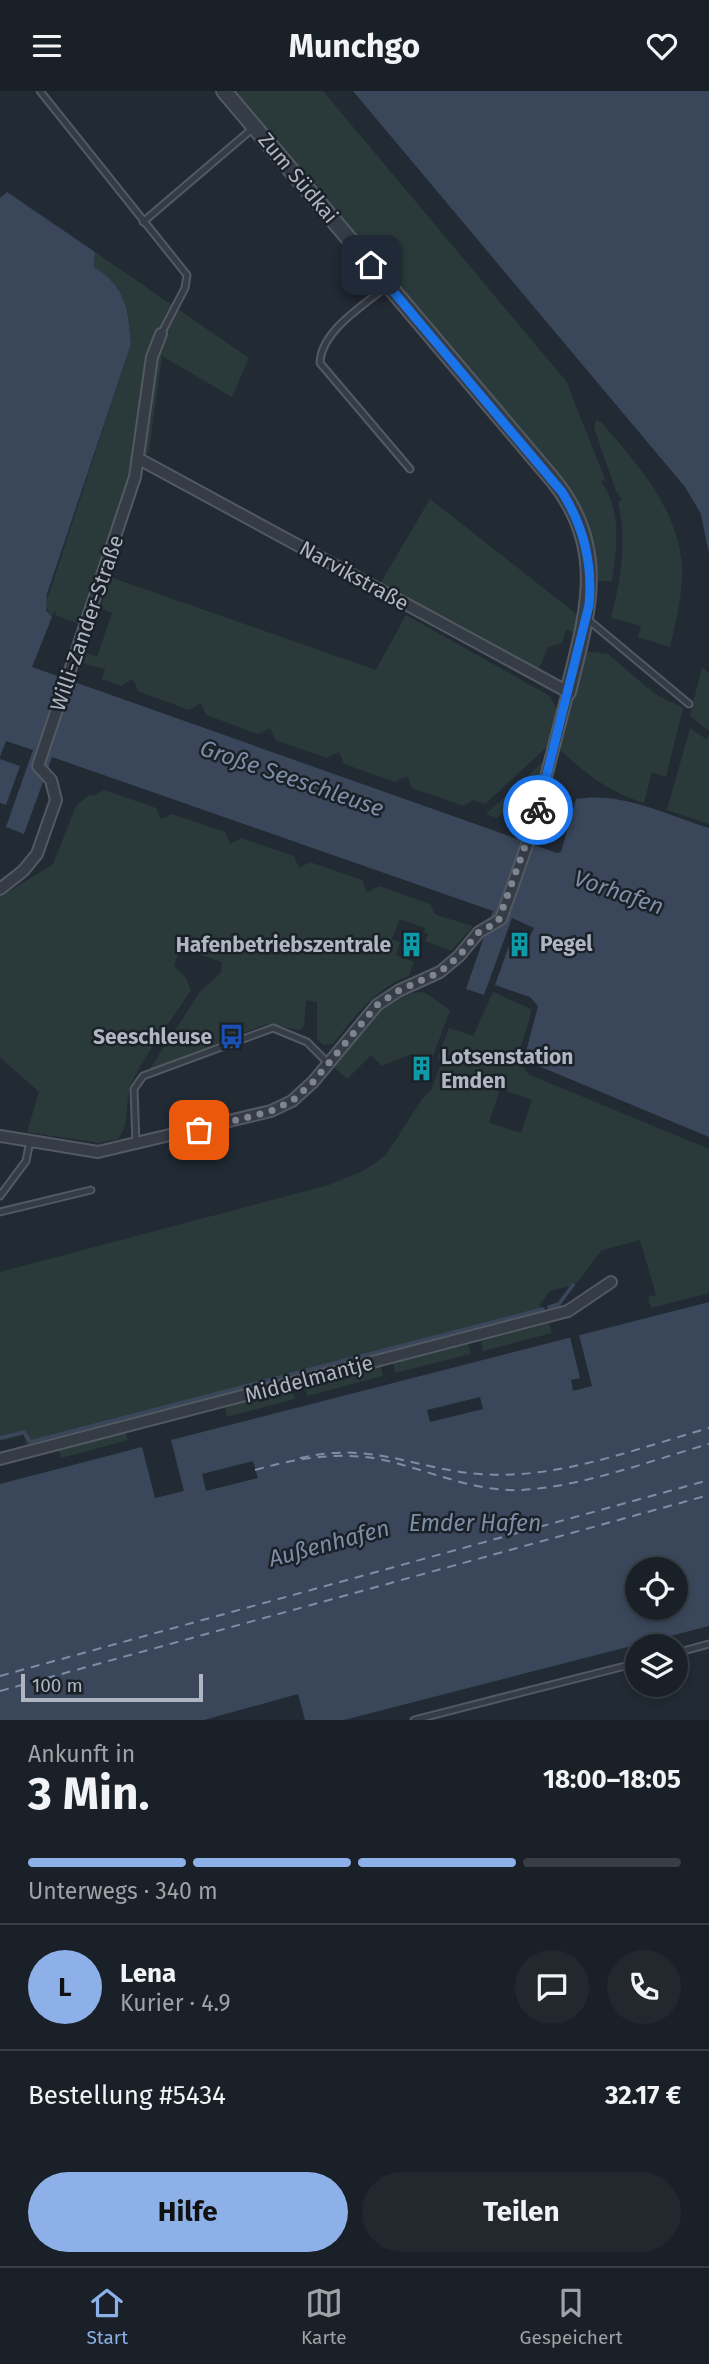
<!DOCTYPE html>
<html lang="de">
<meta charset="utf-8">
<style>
body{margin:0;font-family:"Fira Sans",sans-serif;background:#23282f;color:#f1f3f6;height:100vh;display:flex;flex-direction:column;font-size:26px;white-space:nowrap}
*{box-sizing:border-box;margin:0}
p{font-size:23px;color:#9fa3a7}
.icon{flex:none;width:38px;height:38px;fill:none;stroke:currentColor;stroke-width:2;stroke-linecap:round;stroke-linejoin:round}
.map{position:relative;height:1629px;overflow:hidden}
.side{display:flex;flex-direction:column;background:#1a2027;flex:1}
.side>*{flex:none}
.tools{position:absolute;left:625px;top:1466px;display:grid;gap:14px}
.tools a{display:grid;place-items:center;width:63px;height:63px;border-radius:50%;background:#1a2027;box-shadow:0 4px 10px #0003,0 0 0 2px #383e44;font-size:35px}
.scale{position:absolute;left:21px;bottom:18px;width:182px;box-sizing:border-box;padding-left:7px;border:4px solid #b0b6c1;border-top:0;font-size:19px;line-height:24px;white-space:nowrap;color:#b0b6c1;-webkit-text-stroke:5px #1b2129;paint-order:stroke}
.pin{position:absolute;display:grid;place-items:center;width:60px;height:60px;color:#fff;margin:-30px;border-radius:14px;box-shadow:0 4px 10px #0006}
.courier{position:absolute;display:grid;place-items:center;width:70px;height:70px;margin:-35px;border:5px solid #1a73e8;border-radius:50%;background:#fff;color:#222;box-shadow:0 2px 9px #0007}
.head em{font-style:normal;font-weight:700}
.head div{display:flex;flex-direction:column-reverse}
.head{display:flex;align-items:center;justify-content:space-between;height:119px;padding:0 28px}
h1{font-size:46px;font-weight:700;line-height:52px}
.bar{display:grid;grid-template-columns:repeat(4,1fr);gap:10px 7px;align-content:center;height:84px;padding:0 28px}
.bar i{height:9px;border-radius:5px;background:#383e44}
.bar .selected{background:#8db0e9}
.bar p{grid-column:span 4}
.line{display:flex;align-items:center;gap:18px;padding:0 28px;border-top:2px solid #383e44}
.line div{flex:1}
.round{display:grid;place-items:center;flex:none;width:74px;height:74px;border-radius:37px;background:#23282f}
.primary-button{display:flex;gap:14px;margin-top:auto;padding:14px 28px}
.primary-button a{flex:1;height:80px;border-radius:42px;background:#8db0e9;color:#111;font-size:28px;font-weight:700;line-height:80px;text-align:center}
.primary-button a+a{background:#23282f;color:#f1f3f6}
header{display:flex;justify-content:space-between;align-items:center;height:91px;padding:0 28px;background:#1a2027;font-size:32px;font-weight:700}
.tabs{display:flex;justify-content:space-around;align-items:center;height:98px;border-top:2px solid #383e44;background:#1a2027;font-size:19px;color:#9fa3a7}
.tabs a{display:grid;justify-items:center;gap:4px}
.tabs .selected{color:#8db0e9}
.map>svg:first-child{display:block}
.green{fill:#2a3a3a;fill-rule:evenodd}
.water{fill:#3a475b;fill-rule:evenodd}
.pier{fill:#222a34}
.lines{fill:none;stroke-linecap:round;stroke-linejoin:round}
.stream{stroke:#3a475b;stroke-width:3.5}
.ferry{stroke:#7c8ea6;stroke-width:2;stroke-dasharray:9 7;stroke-linecap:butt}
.service-casing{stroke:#535962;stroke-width:9}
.minor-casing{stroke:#535962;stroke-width:14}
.tertiary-casing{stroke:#535962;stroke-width:18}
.service{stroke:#353c45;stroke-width:5}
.minor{stroke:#353c45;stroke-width:10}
.tertiary{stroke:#353c45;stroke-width:14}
.done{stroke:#7e8590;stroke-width:7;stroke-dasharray:0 12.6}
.route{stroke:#1a73e8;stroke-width:9}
.labels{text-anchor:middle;stroke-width:5;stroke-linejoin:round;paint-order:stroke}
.street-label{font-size:21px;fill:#b0b6c1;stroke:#1b2129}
.poi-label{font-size:21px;font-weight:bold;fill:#b0b6c1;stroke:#1b2129;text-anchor:start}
.water-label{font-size:23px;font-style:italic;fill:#7c8ea6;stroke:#1b2129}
</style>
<header><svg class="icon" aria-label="menu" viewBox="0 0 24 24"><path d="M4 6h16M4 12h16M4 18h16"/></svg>Munchgo<svg class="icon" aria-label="heart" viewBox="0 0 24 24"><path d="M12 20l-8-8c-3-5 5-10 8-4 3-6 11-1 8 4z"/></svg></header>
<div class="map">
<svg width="709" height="1629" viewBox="0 0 709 1629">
<rect width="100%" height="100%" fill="#222a34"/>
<g class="green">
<path d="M233,0H323L566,290L605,388L601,391C622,417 617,460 612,490H598C597,452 583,416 560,386Z"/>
<path d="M95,161L249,267L232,306L162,265L149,360L128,386L79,533L56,524L55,519L52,526L45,515L131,253C128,217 126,196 94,176Z"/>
<path d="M596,329L602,332C640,377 684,424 682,487C681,510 675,534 670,556L638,546L641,535L611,527C621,488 627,451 618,411L622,408L616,400L594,337Z"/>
<polygon points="430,408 579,525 575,541 566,539 562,552 548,556 538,580 380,493"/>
<polygon points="110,486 376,579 406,524 550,605 557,619 548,655 485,713 473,709 464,715 412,697 407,685 395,691 344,673 339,661 327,667 275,649 270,637 258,643 206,624 201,612 189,619 138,600 133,588 121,595 102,588 105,578 81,572 84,561 97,566 112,522 100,517"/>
<path d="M585,560L608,563L655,603L683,617L666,686L652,681L644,712C606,699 589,685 560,659Z"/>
<polygon points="702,576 709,582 709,640 690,625"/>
<polygon points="690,637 706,648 709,644 709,733 667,719"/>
<polygon points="545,669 527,736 512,731 514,723 505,720 497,727 486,723"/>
<path d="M104,699L156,717L161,728L172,723L225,741L230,753L241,747L294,765L299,777L310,771L362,789L367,801L379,795L430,813L436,824L473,835L451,860L425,850L428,843L424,841L425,837L400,828L392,848L400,851L396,864L414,871L409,885C374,898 355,925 333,953L323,954L317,948V911L306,909L304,935L299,939L267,933L149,979L200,901L221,881L222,871L180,857L174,875L186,887L191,899C172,929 147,959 132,991C123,1011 132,1030 118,1048L98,1052L27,1041L39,1001L0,966V806L53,773L76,715L89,704L94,705Z"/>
<path d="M424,901L450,919L433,965L428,969L411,963L382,975L371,964L347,988L334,976C356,949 384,901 424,901Z"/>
<path d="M493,901L531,918C530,941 508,965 530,984L709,1058V1202L651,1217L648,1206L656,1204L640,1149L602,1159L559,1215H549L557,1213L570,1195L550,1200L539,1214L543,1219L26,1354L24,1344L0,1350V1181L329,1094L365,1079L386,1064L422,1008L431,999L441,973L438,966L449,937L473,945ZM500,998L532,1009L521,1042L489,1032Z"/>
<polygon points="549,1232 552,1242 483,1260 481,1250"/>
<polygon points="468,1253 471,1263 395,1282 393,1272"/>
<polygon points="381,1275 383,1285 307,1305 304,1295"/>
<polygon points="292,1298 295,1308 227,1326 225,1316"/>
<polygon points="125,1341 128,1349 61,1367 59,1359"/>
</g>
<g class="water">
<polygon points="353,0 709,0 709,463 701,423 685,396"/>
<path d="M7,101L95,161L94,176C126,196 128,217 131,253L47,503L46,519L52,526L32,576L557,762L561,761L576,708C621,700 667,724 709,737V1046L529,971L526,961L538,915L530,906L495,894L510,852L524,857L534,837L512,827L484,904L466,898L493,820L52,666L24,743L6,736L33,659L6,650L0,666V107Z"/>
<polygon points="0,668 20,675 6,714 0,712"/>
<path d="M709,1211V1535L344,1629H0V1393L142,1356L155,1407L184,1400L171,1349ZM637,1479H676V1517H637Z"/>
</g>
<g class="pier">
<polygon points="578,1240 592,1295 573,1300 571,1289 580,1287 569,1242"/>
<polygon points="480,1306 483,1318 430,1331 427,1319"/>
<polygon points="253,1370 258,1387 206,1400 202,1383"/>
<polygon points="298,1603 305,1629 204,1629"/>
</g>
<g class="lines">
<g class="stream">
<polyline points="549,1216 559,1213 573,1194"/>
<polyline points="0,1347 24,1341 30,1351 543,1218"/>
</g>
<g class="ferry">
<path d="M300,1367C373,1350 413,1378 480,1383C557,1389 635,1358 709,1337"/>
<path d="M255,1379C301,1366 346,1359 392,1371C435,1382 477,1401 522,1399C585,1395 649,1370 709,1353"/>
<polyline points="0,1585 709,1389"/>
<polyline points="0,1600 709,1404"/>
</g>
<defs>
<g id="service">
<polyline points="40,0 187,184 185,197 161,243"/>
<polyline points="143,131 252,38"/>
<path d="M388,194C365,214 321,239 320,272L410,378"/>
<polyline points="586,527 689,613"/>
<polyline points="136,1052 134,998 143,985 273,937 307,951 329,973"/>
<polyline points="0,1105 26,1070 30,1050"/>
<polyline points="0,1121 91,1099"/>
<polyline points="676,1562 709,1553"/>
<polyline points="414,1629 637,1572"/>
</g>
<g id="minor">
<polyline points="0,798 23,780 37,763 56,709 51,689 38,675 135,386 152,266 161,243"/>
<polyline points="0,1045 98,1061 271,1020 292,1010 313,991 377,914 398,900 440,881 459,865 479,841 501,828 532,740 568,601 139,368"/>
<polyline points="0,1368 568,1220 611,1191"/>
</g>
<path id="tertiary" d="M224,0L554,390C609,459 587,524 568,601"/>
</defs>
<use href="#service" class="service-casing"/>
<use href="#minor" class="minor-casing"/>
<use href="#tertiary" class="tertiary-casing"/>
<use href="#service" class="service"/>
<use href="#minor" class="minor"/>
<use href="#tertiary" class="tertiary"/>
</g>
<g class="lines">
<polyline class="done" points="199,1039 271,1020 292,1010 313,991 377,914 398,900 440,881 459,865 479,841 498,831 538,719"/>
<path class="route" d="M371,174L562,401C584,436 593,473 589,514L538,719"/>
</g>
<defs>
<symbol id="building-bare" viewBox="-9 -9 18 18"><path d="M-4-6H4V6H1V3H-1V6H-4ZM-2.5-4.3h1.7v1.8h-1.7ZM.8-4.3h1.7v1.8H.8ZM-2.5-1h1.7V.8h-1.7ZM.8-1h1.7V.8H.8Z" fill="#0f9aa8" stroke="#1b2129" stroke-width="2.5" paint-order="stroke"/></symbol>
<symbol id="bus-bare" viewBox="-9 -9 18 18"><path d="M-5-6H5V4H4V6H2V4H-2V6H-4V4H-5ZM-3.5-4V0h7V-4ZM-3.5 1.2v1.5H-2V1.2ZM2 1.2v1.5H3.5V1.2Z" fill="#1a4fb4" stroke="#1b2129" stroke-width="2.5" paint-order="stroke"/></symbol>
</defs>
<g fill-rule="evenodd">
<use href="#building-bare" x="502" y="836" width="35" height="35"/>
<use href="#building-bare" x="394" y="836" width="35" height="35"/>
<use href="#bus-bare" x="214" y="928" width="35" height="35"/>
<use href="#building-bare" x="404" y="960" width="35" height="35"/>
</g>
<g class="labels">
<g class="street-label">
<text transform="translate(298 87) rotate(50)" y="7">Zum Südkai</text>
<text transform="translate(354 485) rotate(29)" y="7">Narvikstraße</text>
<text transform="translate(87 532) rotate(-71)" y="7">Willi-Zander-Straße</text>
<text transform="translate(309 1288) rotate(-15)" y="7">Middelmantje</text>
</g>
<g class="poi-label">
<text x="540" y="860">Pegel</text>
<text x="391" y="861" text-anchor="end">Hafenbetriebszentrale</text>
<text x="212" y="953" text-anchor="end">Seeschleuse</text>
<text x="441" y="973">Lotsenstation<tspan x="441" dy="24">Emden</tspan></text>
</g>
<g class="water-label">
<text transform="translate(292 687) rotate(19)" y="8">Große Seeschleuse</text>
<text transform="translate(619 801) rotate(19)" y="8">Vorhafen</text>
<text x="475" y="1440">Emder Hafen</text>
<text transform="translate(329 1452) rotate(-15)" y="8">Außenhafen</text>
</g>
</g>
</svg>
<div class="tools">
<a><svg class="icon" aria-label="locate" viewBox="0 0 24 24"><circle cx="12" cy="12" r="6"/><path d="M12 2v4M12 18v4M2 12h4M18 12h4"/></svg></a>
<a><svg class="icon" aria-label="layers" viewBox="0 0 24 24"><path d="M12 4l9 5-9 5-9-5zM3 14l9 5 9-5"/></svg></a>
</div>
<div class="scale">100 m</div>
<div class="pin" style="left:199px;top:1039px;background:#ea580c"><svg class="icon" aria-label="bag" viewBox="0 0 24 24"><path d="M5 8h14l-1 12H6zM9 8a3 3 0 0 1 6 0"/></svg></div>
<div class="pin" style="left:371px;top:174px;background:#1f2937"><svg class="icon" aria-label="home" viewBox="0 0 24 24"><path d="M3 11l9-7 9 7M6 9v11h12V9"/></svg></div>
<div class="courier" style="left:538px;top:719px"><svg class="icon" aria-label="bike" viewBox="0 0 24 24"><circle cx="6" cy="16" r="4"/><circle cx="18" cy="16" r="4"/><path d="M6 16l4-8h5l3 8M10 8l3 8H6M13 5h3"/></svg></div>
</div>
<section class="side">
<div class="head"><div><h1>3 Min.</h1><p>Ankunft in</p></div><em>18:00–18:05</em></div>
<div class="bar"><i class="selected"></i><i class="selected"></i><i class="selected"></i><i></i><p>Unterwegs · 340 m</p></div>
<div class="line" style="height:126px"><b class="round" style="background:#8db0e9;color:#111">L</b><div><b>Lena</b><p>Kurier · 4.9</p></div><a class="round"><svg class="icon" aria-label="chat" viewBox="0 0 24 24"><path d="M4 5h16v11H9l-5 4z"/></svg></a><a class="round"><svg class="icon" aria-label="phone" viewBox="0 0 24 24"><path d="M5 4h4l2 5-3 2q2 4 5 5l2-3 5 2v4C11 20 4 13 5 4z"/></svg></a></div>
<div class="line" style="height:91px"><div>Bestellung #5434</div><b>32.17 €</b></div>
<div class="primary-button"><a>Hilfe</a><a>Teilen</a></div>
</section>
<nav class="tabs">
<a class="selected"><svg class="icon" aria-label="home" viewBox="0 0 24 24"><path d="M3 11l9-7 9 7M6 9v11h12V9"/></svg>Start</a>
<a><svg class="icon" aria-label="map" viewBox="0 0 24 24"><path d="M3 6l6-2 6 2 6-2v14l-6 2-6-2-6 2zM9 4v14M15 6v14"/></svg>Karte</a>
<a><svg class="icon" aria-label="saved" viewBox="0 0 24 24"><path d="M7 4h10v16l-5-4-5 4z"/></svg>Gespeichert</a>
</nav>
